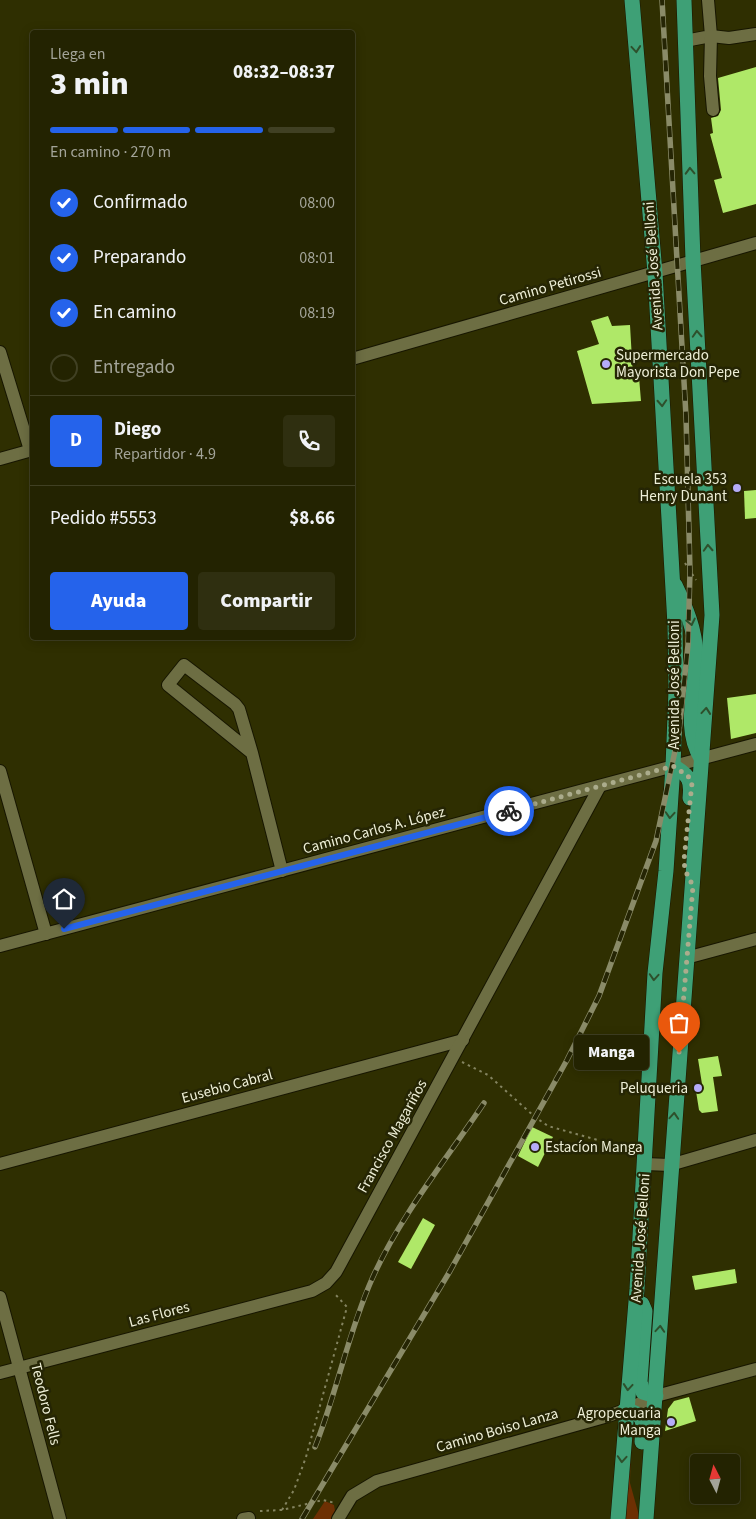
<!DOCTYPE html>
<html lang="es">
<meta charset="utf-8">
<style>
body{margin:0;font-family:"Source Sans 3",sans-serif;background:#2f2f10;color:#f1f3f6;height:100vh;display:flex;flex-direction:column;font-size:19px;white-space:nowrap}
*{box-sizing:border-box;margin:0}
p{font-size:16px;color:#a3a499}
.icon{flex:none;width:28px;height:28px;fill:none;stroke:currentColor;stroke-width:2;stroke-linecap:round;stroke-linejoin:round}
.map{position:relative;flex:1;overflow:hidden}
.sheet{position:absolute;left:30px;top:30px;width:325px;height:610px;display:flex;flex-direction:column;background:#232301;border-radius:5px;box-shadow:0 2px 12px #0003,0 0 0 1px #404023}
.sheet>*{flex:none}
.needle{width:32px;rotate:354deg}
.fabs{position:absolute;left:690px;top:1454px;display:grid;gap:10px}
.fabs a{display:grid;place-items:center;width:50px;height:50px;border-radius:5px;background:#232301;box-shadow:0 2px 12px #0003,0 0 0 1px #404023;font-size:25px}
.pin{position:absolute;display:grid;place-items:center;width:42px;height:42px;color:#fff;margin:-51px -21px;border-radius:50% 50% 50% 0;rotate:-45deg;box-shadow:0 0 5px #0007}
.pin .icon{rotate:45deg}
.courier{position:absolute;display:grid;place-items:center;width:50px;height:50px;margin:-25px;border:4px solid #2563eb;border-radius:50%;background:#fff;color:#222;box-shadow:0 1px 6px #0007}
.bubble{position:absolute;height:35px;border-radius:5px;background:#232301;box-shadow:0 2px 12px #0003,0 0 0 1px #404023;font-size:16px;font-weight:800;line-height:35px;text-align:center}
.headline em{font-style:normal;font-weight:800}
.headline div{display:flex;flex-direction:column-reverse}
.headline{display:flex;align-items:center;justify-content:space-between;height:85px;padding:0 20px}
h1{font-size:32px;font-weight:800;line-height:38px}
.bar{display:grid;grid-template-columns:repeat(4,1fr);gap:8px 5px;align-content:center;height:60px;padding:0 20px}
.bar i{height:6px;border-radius:4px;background:#404023}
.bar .selected{background:#2563eb}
.bar p{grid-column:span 4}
.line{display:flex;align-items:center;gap:12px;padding:0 20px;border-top:1px solid #404023}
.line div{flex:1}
.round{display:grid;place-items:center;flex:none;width:52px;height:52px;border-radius:5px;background:#2f2f10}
ol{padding:0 20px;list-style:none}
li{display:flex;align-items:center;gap:15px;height:55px}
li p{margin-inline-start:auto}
li .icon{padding:5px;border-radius:50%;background:#2563eb;color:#fff;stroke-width:4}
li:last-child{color:#a3a499}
li i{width:28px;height:28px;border:2px solid #404023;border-radius:50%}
.primary-button{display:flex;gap:10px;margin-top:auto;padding:10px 20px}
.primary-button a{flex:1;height:58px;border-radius:5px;background:#2563eb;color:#fff;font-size:20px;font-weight:800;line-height:58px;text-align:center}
.primary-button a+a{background:#2f2f10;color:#f1f3f6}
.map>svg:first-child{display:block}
.green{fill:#6d3003}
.building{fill:#afe868}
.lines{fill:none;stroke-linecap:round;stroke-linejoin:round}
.minor-casing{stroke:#171600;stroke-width:14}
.major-casing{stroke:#171600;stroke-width:16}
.path{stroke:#848460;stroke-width:2;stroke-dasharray:2.5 4;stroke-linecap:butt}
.minor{stroke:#6d6e43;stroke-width:12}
.major{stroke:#3ea076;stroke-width:15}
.rail-casing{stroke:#8a8b68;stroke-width:5.5}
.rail{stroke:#252504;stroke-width:4;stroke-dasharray:11;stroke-linecap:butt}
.oneway{stroke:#2e502c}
.done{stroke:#abac8c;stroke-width:5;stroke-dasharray:0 9}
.route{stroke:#2563eb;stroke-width:6}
.poi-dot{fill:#b5acf8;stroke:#252504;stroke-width:2}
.labels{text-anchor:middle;stroke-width:5;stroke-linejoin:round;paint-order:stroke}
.street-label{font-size:15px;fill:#eeefd7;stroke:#252504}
.poi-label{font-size:15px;fill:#eeefd7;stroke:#252504;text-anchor:end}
</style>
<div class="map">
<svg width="756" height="1519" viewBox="0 0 756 1519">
<rect width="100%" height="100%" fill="#2f2f01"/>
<g class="green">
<polygon points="631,1444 630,1483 640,1519 626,1519"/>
<polygon points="325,1501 334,1505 335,1511 332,1519 313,1519"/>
</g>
<g class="building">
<polygon points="756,67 756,204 723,213 714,180 722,178 710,134 713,133 711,118 718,116 721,110 718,78"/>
<polygon points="608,316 612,326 630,325 633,377 639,377 641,401 592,404 577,351 599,344 591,321"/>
<polygon points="756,490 756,518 745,519 744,491"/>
<polygon points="756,694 756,733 731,739 727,698"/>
<polygon points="718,1056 722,1076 713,1077 718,1111 702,1113 699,1110 695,1085 702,1084 698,1059"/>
<polygon points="532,1127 553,1137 538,1167 518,1156"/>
<polygon points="423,1218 435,1225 411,1269 398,1262"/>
<polygon points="735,1269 737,1283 695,1290 692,1276"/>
<polygon points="689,1397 696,1421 665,1431 668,1409 674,1401"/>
</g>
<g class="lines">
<defs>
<g id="minor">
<polyline points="685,41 711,36 708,0"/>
<polyline points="713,110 710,76 711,36 729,38 756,34"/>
<polyline points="0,352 30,450"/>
<polyline points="352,359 756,243"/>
<polyline points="0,459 32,450"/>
<polyline points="252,753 239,709 235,704 184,665 168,685 252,753 282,871"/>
<polyline points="0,771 46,934"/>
<polyline points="0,946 756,744"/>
<polyline points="686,958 756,939"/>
<polyline points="0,1164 463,1040"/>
<polyline points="645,1164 670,1165 756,1140"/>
<polyline points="0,1297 60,1519"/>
<polyline points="0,1373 312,1291 326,1283 336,1272 600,786"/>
<polyline points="243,1519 249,1518"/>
<polyline points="338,1519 352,1496 377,1481 608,1416 625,1410 656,1396 756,1369"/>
</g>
<g id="major">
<path d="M675,585C686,608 695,629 696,655C697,690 682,727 701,758"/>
<path d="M673,766C689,775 692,780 690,798"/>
<polyline points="642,1304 645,1311 640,1382 643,1392 656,1396"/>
<path d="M625,1410C647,1414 643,1424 642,1442"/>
<polyline points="618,1519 637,1289 655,973 666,871 673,766 676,690 675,625 655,273 632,0"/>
<polyline points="646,1519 712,615 693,260 684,0"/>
</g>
</defs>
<use href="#minor" class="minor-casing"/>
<use href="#major" class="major-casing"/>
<g class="path">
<polyline points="685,563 696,580"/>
<polyline points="667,1009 668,1021"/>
<polyline points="462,1062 488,1075 535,1117 548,1126 619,1146 633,1147"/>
<polyline points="282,1510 294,1490 306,1457 347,1307 334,1293"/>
<polyline points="260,1511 282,1510 323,1500 335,1503"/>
</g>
<use href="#minor" class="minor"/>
<use href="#major" class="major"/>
<defs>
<g id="rail">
<path d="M315,1447C337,1392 348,1333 372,1279C400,1216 446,1160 484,1103"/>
<polyline points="302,1519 450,1271 567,1060 599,996 656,841 679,732 688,645 690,571 686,416 662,0"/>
</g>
</defs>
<use href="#rail" class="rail-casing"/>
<use href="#rail" class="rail"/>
</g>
<defs><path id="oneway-chevron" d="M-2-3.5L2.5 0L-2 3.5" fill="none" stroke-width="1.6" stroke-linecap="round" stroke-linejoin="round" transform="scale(1.25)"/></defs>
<g class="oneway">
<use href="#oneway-chevron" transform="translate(636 49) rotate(85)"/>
<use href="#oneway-chevron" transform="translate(690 171) rotate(-92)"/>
<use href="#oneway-chevron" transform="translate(697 334) rotate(-93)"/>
<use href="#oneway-chevron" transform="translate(662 403) rotate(87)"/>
<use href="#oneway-chevron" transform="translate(708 548) rotate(-93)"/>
<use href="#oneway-chevron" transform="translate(691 622) rotate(78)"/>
<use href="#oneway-chevron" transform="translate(706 711) rotate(-85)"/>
<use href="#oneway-chevron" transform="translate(670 815) rotate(94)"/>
<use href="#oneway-chevron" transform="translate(654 977) rotate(94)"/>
<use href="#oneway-chevron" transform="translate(674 1116) rotate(-86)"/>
<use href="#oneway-chevron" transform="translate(660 1329) rotate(-86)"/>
<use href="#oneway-chevron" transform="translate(628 1387) rotate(95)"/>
<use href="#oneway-chevron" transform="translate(622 1459) rotate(94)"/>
</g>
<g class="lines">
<polyline class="done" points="509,811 673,766 688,776 692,783 684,860 685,870 693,886 679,1053"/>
<polyline class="route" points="64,929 509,811"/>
</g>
<g class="poi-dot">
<circle cx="606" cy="364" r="5"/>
<circle cx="737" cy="488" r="5"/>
<circle cx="698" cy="1088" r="5"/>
<circle cx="535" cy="1147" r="5"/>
<circle cx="671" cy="1422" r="5"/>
</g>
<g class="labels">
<g class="street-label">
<text transform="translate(653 266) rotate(-94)" y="5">Avenida José Belloni</text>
<text transform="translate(550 286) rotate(-16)" y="5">Camino Petirossi</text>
<text transform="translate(674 685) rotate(-90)" y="5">Avenida José Belloni</text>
<text transform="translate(374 830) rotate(-15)" y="5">Camino Carlos A. López</text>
<text transform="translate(227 1086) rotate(-15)" y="5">Eusebio Cabral</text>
<text transform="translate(392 1136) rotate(-61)" y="5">Francisco Magariños</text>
<text transform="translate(640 1238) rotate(-86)" y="5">Avenida José Belloni</text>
<text transform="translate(159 1314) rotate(-15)" y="5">Las Flores</text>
<text transform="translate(46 1404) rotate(76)" y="5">Teodoro Fells</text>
<text transform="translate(497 1430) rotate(-16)" y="5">Camino Boiso Lanza</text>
</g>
<g class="poi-label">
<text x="616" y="360" text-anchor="start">Supermercado<tspan x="616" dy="17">Mayorista Don Pepe</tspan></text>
<text x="727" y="484">Escuela 353<tspan x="727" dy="17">Henry Dunant</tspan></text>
<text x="688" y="1093">Peluqueria</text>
<text x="545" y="1152" text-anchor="start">Estacíon Manga</text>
<text x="661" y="1418">Agropecuaria<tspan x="661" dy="17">Manga</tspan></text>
</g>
</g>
</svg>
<div class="fabs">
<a><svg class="needle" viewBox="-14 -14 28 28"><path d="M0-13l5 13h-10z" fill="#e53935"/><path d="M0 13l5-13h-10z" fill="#a3a499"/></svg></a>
</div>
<div class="pin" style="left:679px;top:1053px;background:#ea580c"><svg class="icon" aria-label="bag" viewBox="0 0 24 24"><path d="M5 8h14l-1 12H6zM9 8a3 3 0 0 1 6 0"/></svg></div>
<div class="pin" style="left:64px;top:929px;background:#1f2937"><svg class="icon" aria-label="home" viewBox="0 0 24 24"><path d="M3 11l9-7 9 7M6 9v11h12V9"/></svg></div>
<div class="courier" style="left:509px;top:811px"><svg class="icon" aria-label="bike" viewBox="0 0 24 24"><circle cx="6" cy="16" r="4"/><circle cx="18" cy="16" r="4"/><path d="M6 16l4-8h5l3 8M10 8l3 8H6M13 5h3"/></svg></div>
<div class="bubble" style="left:574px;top:1035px;width:75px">Manga</div>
<section class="sheet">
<div class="headline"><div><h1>3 min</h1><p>Llega en</p></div><em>08:32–08:37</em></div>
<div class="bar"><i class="selected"></i><i class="selected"></i><i class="selected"></i><i></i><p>En camino · 270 m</p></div>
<ol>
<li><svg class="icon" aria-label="check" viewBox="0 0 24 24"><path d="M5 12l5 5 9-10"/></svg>Confirmado<p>08:00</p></li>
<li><svg class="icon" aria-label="check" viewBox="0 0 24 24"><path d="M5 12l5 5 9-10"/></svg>Preparando<p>08:01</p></li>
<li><svg class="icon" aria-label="check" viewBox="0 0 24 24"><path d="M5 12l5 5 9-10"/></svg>En camino<p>08:19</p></li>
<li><i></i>Entregado</li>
</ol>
<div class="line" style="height:90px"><b class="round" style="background:#2563eb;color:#fff">D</b><div><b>Diego</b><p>Repartidor · 4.9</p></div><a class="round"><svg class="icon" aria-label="phone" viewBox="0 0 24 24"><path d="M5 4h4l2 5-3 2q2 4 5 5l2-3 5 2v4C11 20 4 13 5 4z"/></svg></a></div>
<div class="line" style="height:65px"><div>Pedido #5553</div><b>$8.66</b></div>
<div class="primary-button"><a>Ayuda</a><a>Compartir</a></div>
</section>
</div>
